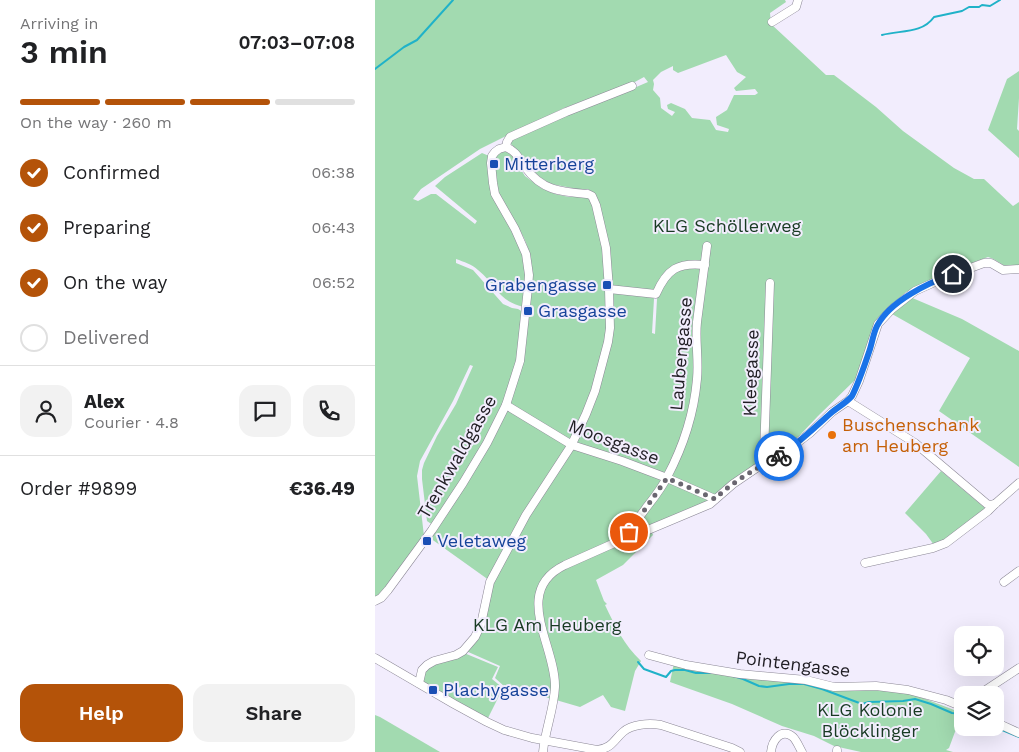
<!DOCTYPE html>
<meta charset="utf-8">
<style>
body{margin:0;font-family:"Work Sans",sans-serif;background:#f2f2f2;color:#202124;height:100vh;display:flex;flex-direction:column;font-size:19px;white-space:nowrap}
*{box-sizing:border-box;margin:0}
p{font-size:16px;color:#757577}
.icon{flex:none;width:28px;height:28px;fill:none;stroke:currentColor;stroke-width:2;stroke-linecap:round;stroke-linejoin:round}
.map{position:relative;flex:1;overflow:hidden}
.panel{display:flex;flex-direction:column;background:#fff;width:375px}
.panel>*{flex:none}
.fabs{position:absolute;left:579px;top:626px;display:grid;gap:10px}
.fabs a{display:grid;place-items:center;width:50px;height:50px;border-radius:10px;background:#fff;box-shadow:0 5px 20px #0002;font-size:25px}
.pin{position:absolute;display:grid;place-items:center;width:42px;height:42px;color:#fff;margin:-21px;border:2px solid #fff;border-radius:50%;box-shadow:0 1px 5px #0007}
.courier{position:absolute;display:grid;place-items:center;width:50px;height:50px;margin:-25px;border:4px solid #1a73e8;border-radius:50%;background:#fff;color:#222;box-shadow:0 1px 6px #0007}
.headline em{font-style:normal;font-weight:600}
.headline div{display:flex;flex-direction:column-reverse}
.headline{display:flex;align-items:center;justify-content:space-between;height:85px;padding:0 20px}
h1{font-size:32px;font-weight:600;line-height:38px}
.bar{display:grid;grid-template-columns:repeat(4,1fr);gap:8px 5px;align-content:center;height:60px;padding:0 20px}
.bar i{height:6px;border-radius:4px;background:#e0e0e0}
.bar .current{background:#b45309}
.bar p{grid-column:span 4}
.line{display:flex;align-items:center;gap:12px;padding:0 20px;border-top:1px solid #e0e0e0}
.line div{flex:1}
.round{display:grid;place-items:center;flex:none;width:52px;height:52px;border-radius:15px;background:#f2f2f2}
ol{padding:0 20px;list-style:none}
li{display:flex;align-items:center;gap:15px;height:55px}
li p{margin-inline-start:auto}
li .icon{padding:5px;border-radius:50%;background:#b45309;color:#fff;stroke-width:4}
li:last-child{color:#757577}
li i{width:28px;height:28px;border:2px solid #e0e0e0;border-radius:50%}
.button{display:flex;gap:10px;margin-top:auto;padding:10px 20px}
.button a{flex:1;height:58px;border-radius:15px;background:#b45309;color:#fff;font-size:20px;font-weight:600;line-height:58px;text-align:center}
.button a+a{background:#f2f2f2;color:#202124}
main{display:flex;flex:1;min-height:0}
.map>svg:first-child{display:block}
.green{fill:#a2dab0;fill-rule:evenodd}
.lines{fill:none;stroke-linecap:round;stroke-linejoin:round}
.stream{stroke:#20b2c8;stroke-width:2}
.minor-casing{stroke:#8c8896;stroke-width:9}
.minor{stroke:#fff;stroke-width:8}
.done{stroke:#6a6670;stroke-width:5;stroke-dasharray:0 9}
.route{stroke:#1a73e8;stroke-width:6}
.transit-dot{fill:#1a4fb4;stroke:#f2edfd;stroke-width:2}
.food-dot{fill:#e8710a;stroke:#f2edfd;stroke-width:2}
.labels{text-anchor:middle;stroke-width:4;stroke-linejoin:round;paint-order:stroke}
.transit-label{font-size:18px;fill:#164399;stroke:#f2edfd;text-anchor:start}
.park-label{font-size:18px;fill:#183a23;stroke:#f2edfd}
.street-label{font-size:18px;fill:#201e24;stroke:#f2edfd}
.food-label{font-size:18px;fill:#c56008;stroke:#f2edfd;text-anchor:start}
</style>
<main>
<section class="panel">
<div class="headline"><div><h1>3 min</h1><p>Arriving in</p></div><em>07:03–07:08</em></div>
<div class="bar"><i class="current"></i><i class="current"></i><i class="current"></i><i></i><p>On the way · 260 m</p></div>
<ol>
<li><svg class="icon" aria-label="check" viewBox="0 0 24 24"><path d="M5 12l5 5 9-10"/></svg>Confirmed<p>06:38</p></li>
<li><svg class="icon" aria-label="check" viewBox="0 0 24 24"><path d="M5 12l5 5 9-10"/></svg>Preparing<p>06:43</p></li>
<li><svg class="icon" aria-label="check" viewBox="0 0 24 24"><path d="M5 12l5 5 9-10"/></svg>On the way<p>06:52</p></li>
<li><i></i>Delivered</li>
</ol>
<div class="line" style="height:90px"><a class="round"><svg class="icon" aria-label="person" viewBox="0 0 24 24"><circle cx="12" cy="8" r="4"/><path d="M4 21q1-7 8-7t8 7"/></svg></a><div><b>Alex</b><p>Courier · 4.8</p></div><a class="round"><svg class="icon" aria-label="chat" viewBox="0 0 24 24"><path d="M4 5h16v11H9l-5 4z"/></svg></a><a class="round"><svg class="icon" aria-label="phone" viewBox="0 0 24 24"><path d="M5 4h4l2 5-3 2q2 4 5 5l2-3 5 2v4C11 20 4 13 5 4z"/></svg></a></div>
<div class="line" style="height:65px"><div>Order #9899</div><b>€36.49</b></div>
<div class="button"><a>Help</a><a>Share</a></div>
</section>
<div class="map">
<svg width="644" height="752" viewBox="0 0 644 752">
<rect width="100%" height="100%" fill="#f2edfd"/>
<g class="green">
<path d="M0,0H410L411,2L395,13L396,24L451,75H459L501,107L528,131L579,168L599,179H609L638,206L644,202V267C628,270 625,260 613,257L568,274L531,292L514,307L502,324L480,380L443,416L426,434L416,444L401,455L382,465L349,488L333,502L275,527L278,535L248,565L221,580L229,601L232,604L230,605C240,626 249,645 266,661L260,671L250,711L236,707L228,695L205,707L181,700L130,687L120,678L125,666L91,651L103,637L108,628L118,583L55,538L62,528L52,521L47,479V470L49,463L62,436L81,404L98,366L95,365L78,401L45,461L42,476L49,536L48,538L11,588L0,599ZM351,55L362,72L371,77L359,88L361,91L380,89L383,93L380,95H359L352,110L341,117L342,125L354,129L353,132L341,130L335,120L317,118L310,109L296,103L292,105L293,109L300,112L297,116L286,108L285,98L278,90L279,84L278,80L286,72L298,66V70L303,73ZM269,77L273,82L224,103L175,120L154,130L134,142L148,156L159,171L166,178L176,184L208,190L213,189C231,205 236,263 238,287L240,288L269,291H285L282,299L280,334L277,333L279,299L277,295L239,292L238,294L237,313L232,312C232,273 229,237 216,200L210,197H194L180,194L166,188L150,176L134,151L131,150H125L119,158L107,153L70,177L60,186L102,221L100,224L61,194H56L43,201L38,199L46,189L105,149L133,135L189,108L258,83ZM132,208C138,218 144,228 149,238C160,261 156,287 153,312H148L143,309L137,308L128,304L98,270L81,263V259C89,262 97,264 103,270C122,285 122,301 149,307L152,278L150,258L134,222L127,210Z"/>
<polygon points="644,71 644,98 642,129 644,131 644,158 613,130 632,79"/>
<polygon points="535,297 587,319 644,351 644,467 564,411 595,358 517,314"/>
<polygon points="566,471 610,508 601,518 564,543 559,545 551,534 530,513"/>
<path d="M89,653L123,667L117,679L128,688L112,720L49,683C48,678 48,672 52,668C56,663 82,656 89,653Z"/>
<polygon points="299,663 508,689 540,695 587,713 574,748 571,750 578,752 486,752 459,746 439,736 407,726 357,704 295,682"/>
<polygon points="0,715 5,717 65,752 0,752"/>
</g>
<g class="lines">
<g class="stream">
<path d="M507,35C525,30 547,34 559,17L587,11L594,7H604L607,5L615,6L625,0"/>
<polyline points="0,69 29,47 42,40 78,0"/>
<polyline points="263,662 269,669 291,677 296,671 300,670 310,670 321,673 336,673"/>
<polyline points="358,676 368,679 384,686 392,687 414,684 429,684 447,689 487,704 494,702 528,701 540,699 556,704 577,713 588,714"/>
<polyline points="620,727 644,737"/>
</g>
<defs>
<g id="minor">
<polyline points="397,22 421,7 423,0"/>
<polyline points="131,147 132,142 135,137 191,112 257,86"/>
<path d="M234,289L281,294C292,269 303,262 330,265"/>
<polyline points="473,401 540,443 612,504 615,505 620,504"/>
<polyline points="131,405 197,445 247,461 292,478 340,499"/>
<polyline points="391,463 389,454 395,283"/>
<path d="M253,537C256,526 264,518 271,508C278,499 287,488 292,477C308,447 319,413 322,379C324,360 320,341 322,322L332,246"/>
<polyline points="490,563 558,548 571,543 613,511 620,504 644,483"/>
<polyline points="629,582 644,571"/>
<polyline points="0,601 6,598 13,590 57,530 88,483 112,443 131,405 145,361 153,288 154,275 151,254 140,229 120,194 118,183 116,163 117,156 120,152 124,149 131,147"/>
<polyline points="274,655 311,665 365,674 431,680 459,687 501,686 533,690 571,700 588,707"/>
<path d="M0,658L79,704L112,722L129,730L157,738L222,750C237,748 238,741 248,732C257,724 274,723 286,725L357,748L365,752"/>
<path d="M44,683L47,670L52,665L59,661L81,655L88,651L100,637L106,624L115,582L151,515L196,446L211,414L220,391L233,342L235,328L234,289L231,248L221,205L217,196L213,194C186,192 167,191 150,167C144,159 141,151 131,147"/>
<polyline points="603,695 644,668"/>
<polyline points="620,722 644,733"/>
<path d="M168,752C170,730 179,709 180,687C181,646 136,591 190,565L253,537L273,530L335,504L358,484L383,467L413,450L435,433L457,412L473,401L477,396L484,381L503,324L517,309L540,291L571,277L609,263H616L628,270L644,269"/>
<path d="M396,752C397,741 406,727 418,737C422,741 424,747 427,752"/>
<polyline points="462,752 462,750"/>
</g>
</defs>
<use href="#minor" class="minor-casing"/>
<use href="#minor" class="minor"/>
</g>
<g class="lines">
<path class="done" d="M254,532L292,478L340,499C358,481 381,469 404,456"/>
<path class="route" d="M404,456C423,444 439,428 456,413C463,407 471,403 477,396C484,382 489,367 494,352C497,344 498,334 502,326C515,301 553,283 578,274"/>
</g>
<g class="transit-dot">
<rect x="114" y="159" width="10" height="10" rx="2.5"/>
<rect x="227" y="280" width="10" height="10" rx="2.5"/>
<rect x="148" y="306" width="10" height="10" rx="2.5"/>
<rect x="47" y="536" width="10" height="10" rx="2.5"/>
<rect x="53" y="685" width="10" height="10" rx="2.5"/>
</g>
<circle class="food-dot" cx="457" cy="435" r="5"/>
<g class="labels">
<g class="transit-label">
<text x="129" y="170">Mitterberg</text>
<text x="222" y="291" text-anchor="end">Grabengasse</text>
<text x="163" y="317">Grasgasse</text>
<text x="62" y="547">Veletaweg</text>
<text x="68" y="696">Plachygasse</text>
</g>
<g class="park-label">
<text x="352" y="232">KLG Schöllerweg</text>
<text x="172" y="631">KLG Am Heuberg</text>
<text x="495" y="716">KLG Kolonie<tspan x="495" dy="21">Blöcklinger</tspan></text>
</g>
<g class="street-label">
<text transform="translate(306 354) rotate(-85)" y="6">Laubengasse</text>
<text transform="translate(376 373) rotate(-88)" y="6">Kleegasse</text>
<text transform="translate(239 442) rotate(21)" y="6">Moosgasse</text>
<text transform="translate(82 457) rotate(-60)" y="6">Trenkwaldgasse</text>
<text transform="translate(418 664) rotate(7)" y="6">Pointengasse</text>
</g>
<g class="food-label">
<text x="467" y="431">Buschenschank<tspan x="467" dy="21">am Heuberg</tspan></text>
</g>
</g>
</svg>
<div class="fabs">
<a><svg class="icon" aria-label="locate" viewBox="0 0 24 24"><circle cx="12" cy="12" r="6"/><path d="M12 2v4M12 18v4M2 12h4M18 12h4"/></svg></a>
<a><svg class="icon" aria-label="layers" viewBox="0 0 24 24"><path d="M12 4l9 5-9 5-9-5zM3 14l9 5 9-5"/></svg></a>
</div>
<div class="pin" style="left:254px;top:532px;background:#ea580c"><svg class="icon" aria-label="bag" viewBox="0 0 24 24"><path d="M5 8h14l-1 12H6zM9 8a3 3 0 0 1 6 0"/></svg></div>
<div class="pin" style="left:578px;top:274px;background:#1f2937"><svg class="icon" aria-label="home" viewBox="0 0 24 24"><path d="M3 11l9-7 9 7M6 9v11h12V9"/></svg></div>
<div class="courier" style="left:404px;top:456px"><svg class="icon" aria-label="bike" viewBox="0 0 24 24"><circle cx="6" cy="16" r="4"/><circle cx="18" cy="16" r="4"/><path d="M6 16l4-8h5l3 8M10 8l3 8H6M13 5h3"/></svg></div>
</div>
</main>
